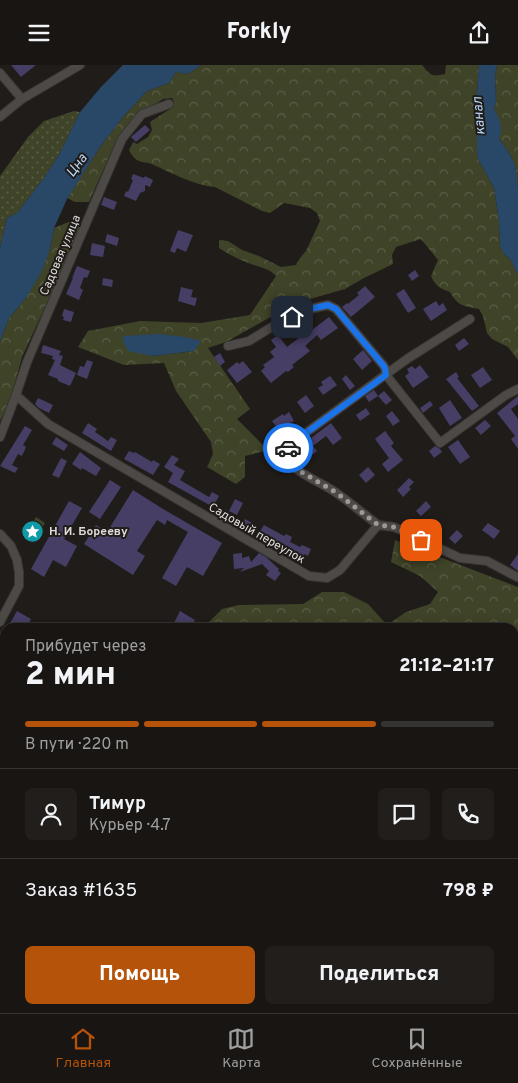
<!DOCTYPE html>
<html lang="ru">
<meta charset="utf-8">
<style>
body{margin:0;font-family:Overpass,sans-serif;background:#211e1c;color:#f1f3f6;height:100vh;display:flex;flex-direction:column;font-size:19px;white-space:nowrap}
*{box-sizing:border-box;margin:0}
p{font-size:16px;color:#9f9fa0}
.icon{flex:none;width:28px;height:28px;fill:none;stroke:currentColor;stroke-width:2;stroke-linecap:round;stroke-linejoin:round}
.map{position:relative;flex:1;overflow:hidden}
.details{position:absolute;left:0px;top:558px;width:519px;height:391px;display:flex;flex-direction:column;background:#181513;border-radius:15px 15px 0 0;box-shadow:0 2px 12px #0003,0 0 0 1px #363433}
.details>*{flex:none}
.pin{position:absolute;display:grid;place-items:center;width:42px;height:42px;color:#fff;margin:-21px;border-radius:10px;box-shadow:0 2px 8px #0006}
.courier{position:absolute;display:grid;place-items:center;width:50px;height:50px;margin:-25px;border:4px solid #1a73e8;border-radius:50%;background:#fff;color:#222;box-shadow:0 1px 6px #0007}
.summary em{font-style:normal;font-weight:800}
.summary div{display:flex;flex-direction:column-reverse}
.summary{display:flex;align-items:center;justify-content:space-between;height:85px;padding:0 25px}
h1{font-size:32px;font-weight:800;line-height:38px}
.bar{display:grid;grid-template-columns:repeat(4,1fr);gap:8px 5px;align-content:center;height:60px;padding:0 25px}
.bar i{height:6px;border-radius:4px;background:#363433}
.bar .current{background:#b45309}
.bar p{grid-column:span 4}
.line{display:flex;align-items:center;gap:12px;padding:0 25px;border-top:1px solid #363433}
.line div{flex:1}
.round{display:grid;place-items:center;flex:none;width:52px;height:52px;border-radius:8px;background:#211e1c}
.button{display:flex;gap:10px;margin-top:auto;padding:10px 25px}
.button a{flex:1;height:58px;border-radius:8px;background:#b45309;color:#fff;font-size:20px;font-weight:800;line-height:58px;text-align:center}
.button a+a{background:#211e1c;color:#f1f3f6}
header{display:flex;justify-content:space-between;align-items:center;height:65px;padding:0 25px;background:#181513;font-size:22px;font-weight:800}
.dock{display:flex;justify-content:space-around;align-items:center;height:70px;border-top:1px solid #363433;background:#181513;font-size:14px;color:#9f9fa0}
.dock a{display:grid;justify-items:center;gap:2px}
.dock .current{color:#b45309}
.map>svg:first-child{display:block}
.grass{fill:url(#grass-dots)}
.forest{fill:url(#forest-crowns);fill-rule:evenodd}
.water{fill:#294767}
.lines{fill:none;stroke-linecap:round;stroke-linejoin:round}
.canal{stroke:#294767;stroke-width:8}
.building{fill:#463e65}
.minor-casing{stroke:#383634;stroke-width:10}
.minor{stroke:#4d4946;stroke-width:8}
.done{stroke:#9c9997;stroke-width:5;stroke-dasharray:0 9}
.route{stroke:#1a73e8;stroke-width:6}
.labels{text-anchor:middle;stroke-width:4;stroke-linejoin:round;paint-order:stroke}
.street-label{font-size:12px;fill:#dfdddb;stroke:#201c19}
.poi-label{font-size:12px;font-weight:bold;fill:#dfdddb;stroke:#201c19;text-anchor:start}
.water-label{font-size:14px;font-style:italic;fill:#b8d6f8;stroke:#201c19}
</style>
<header><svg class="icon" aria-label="menu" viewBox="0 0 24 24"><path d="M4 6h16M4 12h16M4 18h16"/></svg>Forkly<svg class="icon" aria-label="share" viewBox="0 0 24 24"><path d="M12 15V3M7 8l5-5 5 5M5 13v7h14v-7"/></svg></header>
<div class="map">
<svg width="518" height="948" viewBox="0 0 518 948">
<defs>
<pattern id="grass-dots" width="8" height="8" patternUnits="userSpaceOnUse" patternTransform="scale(1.25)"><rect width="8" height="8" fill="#3f4327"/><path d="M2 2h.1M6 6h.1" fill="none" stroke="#5a5e46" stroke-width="1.8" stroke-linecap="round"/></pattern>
<pattern id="forest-crowns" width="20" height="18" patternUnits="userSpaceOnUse" patternTransform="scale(1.25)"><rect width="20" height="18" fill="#3f4327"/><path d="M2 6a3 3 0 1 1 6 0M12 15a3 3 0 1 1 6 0" fill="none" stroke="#5a5e46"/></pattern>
</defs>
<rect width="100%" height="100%" fill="#201c19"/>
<g class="grass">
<polygon points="74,46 80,47 60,88 44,113 18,147 7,153 0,183 0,111 28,72 44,56"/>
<polygon points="36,452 45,458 35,474 26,470 29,466 34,468 35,466 30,463"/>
</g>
<g class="forest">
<path d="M201,0H422C430,10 432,12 445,9L446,0H479L476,42L480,51L477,69L478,94L494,123L499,156L500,181L504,189L510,194L518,210V295L508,282L492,274L487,268L483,251L479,244C463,241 458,241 450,227C440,224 435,220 431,211L438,195L421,174L396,182L392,190L393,199L364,213L345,224L296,238H288L276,249L226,277L208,283L250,344L237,354L268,385L245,391V412L236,419L207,402L213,389L211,377L176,326L164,298L124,300L78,282L88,266L140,256L201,258L250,250L276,211C268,203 262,203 251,199C240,195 229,190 219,183V175L228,176L242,185L259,191L281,202L296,200L300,193L306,186L320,156L317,148L310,143L284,138L270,148L262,146L215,122C195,121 168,106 149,98C138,97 134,95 129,85L133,77L137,79L148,72L152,65L150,57L173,42L174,37L172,33L163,34L153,41L144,43L117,74L89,137H75L67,133L100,82L123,52L147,26L169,18L176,7L188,9ZM123,271H140L194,286L153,291Z"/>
<polygon points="497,0 518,0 518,122 516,112 516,105 512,93 499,73 494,44 496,36 495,10"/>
<polygon points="71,156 83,160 22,292 11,333 0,356 0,276 9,253 26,233 50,184 54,163"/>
<polygon points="395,475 518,522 518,664 514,663 514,562 208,562 209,557 222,544 239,540 303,539 322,527 344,527 368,539 387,560 406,547 430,539 438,527 420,511 391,497"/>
<polygon points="514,939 518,940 518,948 496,948 499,944 514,944"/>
<polygon points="128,944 166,944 175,947 205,944 273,944 272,948 128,948"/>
<polygon points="361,944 385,945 386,944 451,944 448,948 346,948"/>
</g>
<g class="water">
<polygon points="123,0 201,0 188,9 176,7 169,18 147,26 123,52 100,82 67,134 54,163 50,184 42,206 26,233 9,253 0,276 0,183 7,153 18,147 44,113 60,88 80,47 101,22"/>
<path d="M479,0H497L495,10L496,36L494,44C499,53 504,62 499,73C505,83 515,94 516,106C517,112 517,117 518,122V210L510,194L504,189L500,181L499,156L494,123L478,94L477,86V69L480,51L476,42Z"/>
<polygon points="159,269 185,272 201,276 194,286 153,291 128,286 123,276 123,271"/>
</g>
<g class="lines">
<g class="canal">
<polyline points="514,874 518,864"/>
<polyline points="477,948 479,944"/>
</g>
</g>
<g class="building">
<polygon points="11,0 36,0 21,12"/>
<polygon points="145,60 150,65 136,77 131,72"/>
<polygon points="133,109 144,113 145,111 153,115 150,122 145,120 145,126 140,128 136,136 124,131 126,126 128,127 133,115 131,114"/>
<polygon points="104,132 117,137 114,145 101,140"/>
<polygon points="178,165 193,170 186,187 177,183 175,188 170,186"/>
<polygon points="107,169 119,173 117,181 105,177"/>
<polygon points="92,178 105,181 103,192 90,190"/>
<polygon points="77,201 90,206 87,213 84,212 80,223 83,225 79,235 66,229 73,213 72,213"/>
<polygon points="415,205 419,211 412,216 408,210"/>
<polygon points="103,213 113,215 112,222 102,220"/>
<polygon points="365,221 375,232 351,252 342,242 347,238 348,239 359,230 357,228"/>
<polygon points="181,222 193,225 191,232 197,233 195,241 178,236"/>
<polygon points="404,224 416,243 408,248 396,229"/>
<polygon points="436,236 439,241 443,238 447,245 431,256 423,244"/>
<polygon points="64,244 74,247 71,257 63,255 64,252 62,251"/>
<polygon points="329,252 338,263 321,275 317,270 305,281 310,286 292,300 294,302 288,307 286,306 271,318 261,306 265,302 263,300 274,292 270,287 276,282 271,275 278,270 287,282 300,272 298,269 304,264 308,268"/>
<polygon points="464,273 469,279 459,286 455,280"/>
<polygon points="43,280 61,286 59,290 63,291 60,300 76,308 70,321 58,316 58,314 48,310 55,295 52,294 53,291 41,288"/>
<polygon points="363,285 372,296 362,305 353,294"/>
<polygon points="220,288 225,297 220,301 214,292"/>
<polygon points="87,295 93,297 87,314 77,310 80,301 84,302"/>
<polygon points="243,296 252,307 237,318 227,305 237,297 239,299"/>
<polygon points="420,300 429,312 413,323 405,311 409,308 407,304 412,301 415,304"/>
<polygon points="483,302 492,315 480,323 471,310"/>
<polygon points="456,307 459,312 457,313 479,341 472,346 446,314"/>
<polygon points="346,310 355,321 350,325 342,314"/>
<polygon points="330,311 337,320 323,330 318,323 323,320 321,317"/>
<polygon points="374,325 378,331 369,337 365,331"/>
<polygon points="384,326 392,335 386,340 378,331"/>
<polygon points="306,330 314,341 305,348 297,337"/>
<polygon points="518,331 518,339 511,344 518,354 518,384 511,374 515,371 497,348"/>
<polygon points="38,333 53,340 49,348 39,343 35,339"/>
<polygon points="450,335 462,353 450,361 439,343"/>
<polygon points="430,336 433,340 423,348 420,343"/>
<polygon points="366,343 370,349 360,356 356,350"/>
<polygon points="392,346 400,356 393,361 386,351"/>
<polygon points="289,347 294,356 290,358 291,360 284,365 283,362 279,365 272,356 283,349 284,351"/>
<polygon points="485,355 491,361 481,370 475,363"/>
<polygon points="88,358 97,364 95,367 108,376 111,372 117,375 111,386 82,368"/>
<polygon points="331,358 342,373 333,380 326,371 313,381 317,386 307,394 299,385 312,374 311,373"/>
<polygon points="25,361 32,365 23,380 26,382 22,391 18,389 12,400 18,403 15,408 0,401"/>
<polygon points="385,366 394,378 391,381 403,395 388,407 382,399 389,393 375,374"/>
<polygon points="56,372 68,380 64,386 52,379"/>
<polygon points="458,375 470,392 460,399 448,382"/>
<polygon points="435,381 440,384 442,387 434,393 429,386"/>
<polygon points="129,386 134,388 135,387 152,397 153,395 160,399 153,410 124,394"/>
<polygon points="80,387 101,403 96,411 82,403 81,405 72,399"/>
<polygon points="172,390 179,394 174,400 185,406 180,415 209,432 212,427 219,431 213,442 168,417 173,408 164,402"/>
<polygon points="61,393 67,396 59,413 52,410"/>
<polygon points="368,402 375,410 366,418 359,410"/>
<polygon points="409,413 414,417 409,422 411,424 403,432 397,425"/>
<polygon points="110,415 121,422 100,454 89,447"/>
<polygon points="133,425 163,444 222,478 203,511 187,502 176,521 162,513 188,467 167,455 165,460 157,455 137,486 145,491 133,510 84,479 96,460 107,467"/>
<polygon points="235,434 243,438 237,450 229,446"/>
<polygon points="69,436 82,443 64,474 77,481 66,502 53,495 44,512 31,504"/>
<polygon points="426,436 431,442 421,451 416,446"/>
<polygon points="245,454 256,460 253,466 242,460"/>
<polygon points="488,458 500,466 494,474 482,465"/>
<polygon points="264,460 284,471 286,469 292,472 290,477 300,482 302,480 311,484 308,491 304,489 303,491 289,485 289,486 279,480 280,479 259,468"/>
<polygon points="457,465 463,471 455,479 449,473"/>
<polygon points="242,488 242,493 249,491 251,497 259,488 266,492 279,504 278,506 281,508 275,516 266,510 269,506 262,499 240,507 244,503 234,504 233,489"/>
<polygon points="518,489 518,506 510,500"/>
<polygon points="17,546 31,554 27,562 8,562"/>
<polygon points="180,546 195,555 191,562 172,562"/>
</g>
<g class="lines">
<defs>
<g id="minor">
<polyline points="0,8 22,34"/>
<polyline points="0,52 22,34 80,0"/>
<polyline points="228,281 249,276 275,260 310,244 328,240 336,244 383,300 385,303 386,310 440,378 506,330 518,324"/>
<polyline points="16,330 48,359 309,511 327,513 340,505 378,460 394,462 460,493 487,496 517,512"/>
<polyline points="0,372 16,330 27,297 122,74 142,49 169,39"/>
<path d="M378,460C365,450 352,439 338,429C324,418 287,405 283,388L292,378L407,294L470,254"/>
<polyline points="0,469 11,481 17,495 19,507 19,521 0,557"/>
<polyline points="0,872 5,875"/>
<polyline points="119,944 120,948"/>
</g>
</defs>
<use href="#minor" class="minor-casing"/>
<use href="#minor" class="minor"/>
</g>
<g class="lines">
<polyline class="done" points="288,383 283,388 284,394 293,402 337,428 378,460 394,462 421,475"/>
<polyline class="route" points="288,383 292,378 386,310 385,303 383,300 336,244 328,240 310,244 292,252"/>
</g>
<defs>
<symbol id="sight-disc" viewBox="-11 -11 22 22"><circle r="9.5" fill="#0f9aa8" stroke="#201c19"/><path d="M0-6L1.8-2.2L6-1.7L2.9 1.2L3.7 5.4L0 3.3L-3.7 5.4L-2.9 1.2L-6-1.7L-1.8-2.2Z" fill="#fff"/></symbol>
</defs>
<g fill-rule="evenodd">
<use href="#sight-disc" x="20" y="454" width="25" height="25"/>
</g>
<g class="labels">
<g class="street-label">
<text transform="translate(60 190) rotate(-67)" y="4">Садовая улица</text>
<text transform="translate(257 468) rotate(30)" y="4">Садовый переулок</text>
</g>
<g class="poi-label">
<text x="49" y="470">Н. И. Борееву</text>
</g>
<g class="water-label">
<text transform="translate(478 51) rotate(-95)" y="5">канал</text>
<text transform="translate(76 100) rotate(-54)" y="5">Цна</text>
</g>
</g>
</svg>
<div class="pin" style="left:421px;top:475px;background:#ea580c"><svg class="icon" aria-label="bag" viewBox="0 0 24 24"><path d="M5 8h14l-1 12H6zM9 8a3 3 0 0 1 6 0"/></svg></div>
<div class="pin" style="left:292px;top:252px;background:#1f2937"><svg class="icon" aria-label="home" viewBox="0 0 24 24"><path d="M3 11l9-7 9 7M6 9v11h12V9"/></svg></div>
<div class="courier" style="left:288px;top:383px"><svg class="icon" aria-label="car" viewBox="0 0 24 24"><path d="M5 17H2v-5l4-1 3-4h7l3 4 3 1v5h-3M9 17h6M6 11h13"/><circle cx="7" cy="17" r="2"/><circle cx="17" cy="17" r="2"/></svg></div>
<section class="details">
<div class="summary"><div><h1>2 мин</h1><p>Прибудет через</p></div><em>21:12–21:17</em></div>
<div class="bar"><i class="current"></i><i class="current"></i><i class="current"></i><i></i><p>В пути · 220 m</p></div>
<div class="line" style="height:90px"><a class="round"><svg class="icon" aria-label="person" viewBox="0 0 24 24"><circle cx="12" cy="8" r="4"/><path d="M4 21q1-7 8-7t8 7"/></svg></a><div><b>Тимур</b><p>Курьер · 4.7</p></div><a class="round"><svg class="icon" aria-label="chat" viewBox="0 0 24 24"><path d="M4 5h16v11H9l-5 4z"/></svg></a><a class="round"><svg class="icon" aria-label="phone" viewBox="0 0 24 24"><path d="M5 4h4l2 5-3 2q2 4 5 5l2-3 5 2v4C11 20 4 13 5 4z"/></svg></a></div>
<div class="line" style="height:65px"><div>Заказ #1635</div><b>798 ₽</b></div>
<div class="button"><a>Помощь</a><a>Поделиться</a></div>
</section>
</div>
<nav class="dock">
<a class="current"><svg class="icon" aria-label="home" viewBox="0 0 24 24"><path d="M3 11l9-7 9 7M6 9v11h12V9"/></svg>Главная</a>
<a><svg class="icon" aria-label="map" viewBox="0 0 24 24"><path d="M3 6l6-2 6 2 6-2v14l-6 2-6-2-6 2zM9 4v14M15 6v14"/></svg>Карта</a>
<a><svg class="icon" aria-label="saved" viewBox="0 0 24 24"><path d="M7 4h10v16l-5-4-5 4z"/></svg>Сохранённые</a>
</nav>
